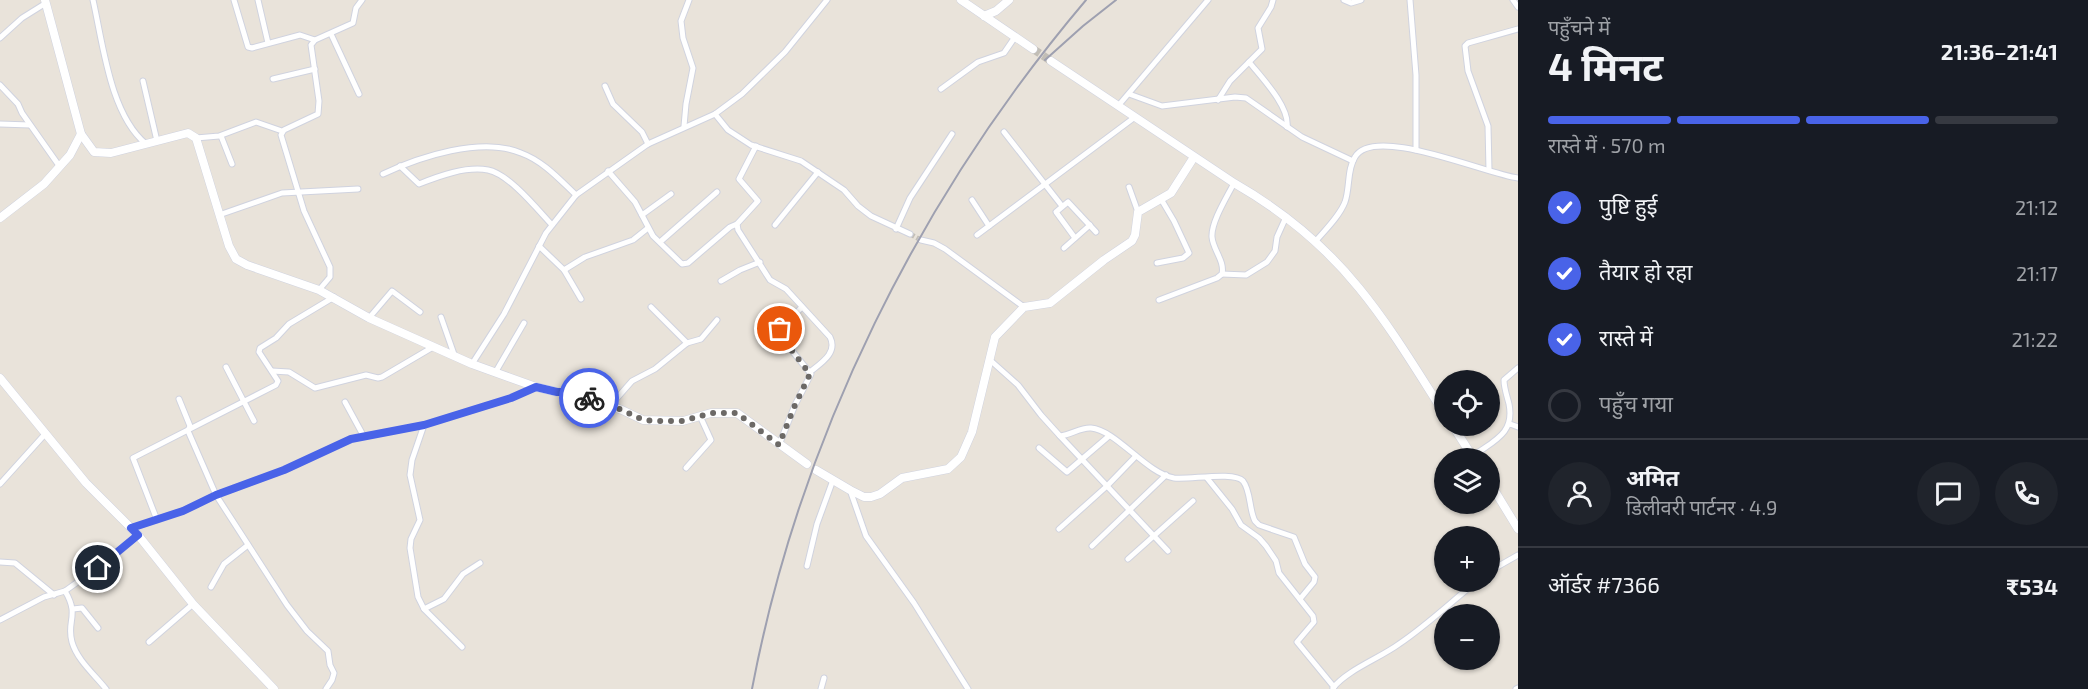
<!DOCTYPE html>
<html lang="hi">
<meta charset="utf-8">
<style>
body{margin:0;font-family:"Exo 2","Noto Sans Devanagari",sans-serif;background:#20242c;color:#f1f3f6;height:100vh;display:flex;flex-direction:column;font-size:22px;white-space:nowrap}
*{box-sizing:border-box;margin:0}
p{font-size:20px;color:#9ea1a6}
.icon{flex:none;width:33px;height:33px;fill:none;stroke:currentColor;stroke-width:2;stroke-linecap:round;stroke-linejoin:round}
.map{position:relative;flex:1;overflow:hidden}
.side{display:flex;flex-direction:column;background:#171b24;width:570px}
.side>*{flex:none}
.buttons{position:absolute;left:1434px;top:370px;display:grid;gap:12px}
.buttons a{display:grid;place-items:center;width:66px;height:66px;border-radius:50%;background:#171b24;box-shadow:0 2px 4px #0004;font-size:30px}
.pin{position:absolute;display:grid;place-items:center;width:51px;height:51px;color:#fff;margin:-26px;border:3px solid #fff;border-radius:50%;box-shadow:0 2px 6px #0007}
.courier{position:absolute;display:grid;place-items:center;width:60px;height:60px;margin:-30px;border:4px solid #4963e8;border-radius:50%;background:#fff;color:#222;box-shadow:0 2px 8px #0007}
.head em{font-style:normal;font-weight:700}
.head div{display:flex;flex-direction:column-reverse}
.head{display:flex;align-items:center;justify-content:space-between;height:102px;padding:0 30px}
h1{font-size:39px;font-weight:700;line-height:45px}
.bar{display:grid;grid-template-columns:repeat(4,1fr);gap:9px 6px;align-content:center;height:72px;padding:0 30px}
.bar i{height:8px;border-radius:4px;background:#363941}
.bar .current{background:#4963e8}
.bar p{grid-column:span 4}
.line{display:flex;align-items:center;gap:15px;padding:0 30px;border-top:2px solid #363941}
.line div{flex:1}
.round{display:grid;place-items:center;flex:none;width:63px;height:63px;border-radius:32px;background:#20242c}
ol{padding:0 30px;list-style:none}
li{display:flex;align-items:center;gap:18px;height:66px}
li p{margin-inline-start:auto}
li .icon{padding:6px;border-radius:50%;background:#4963e8;color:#fff;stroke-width:4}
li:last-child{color:#9ea1a6}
li i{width:33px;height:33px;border:3px solid #363941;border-radius:50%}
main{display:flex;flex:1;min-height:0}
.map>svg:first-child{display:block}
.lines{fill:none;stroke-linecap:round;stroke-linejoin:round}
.street-tunnel{stroke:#c2beb6;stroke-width:5;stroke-dasharray:5 2.5;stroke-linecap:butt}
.secondary-tunnel{stroke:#c2beb6;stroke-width:8;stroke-dasharray:8 4;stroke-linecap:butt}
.street-casing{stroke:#d0d3df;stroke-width:7}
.secondary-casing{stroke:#d0d3df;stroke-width:9}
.street{stroke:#fff;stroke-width:5}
.secondary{stroke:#fff;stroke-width:8}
.rail{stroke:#9ea0b0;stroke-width:2}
.done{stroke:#6c6966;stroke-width:6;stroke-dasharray:0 10.8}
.route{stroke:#4963e8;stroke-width:8}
</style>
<main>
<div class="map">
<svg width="1518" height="689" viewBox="0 0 1518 689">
<rect width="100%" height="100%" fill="#e9e3da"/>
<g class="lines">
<polyline class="street-tunnel" points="910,234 921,240"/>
<polyline class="secondary-tunnel" points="1033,49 1051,61"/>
<defs>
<g id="street">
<path d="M93,0C103,44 110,114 146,144"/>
<polyline points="234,0 248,47 252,48 300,35 315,40"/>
<polyline points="258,0 268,43"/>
<polyline points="1344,0 1351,3 1361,0"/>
<polyline points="1410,0 1416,75 1416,150"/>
<polyline points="1513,0 1518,7"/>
<polyline points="331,34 359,94"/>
<polyline points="0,38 22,18 46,3"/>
<path d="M1249,62C1262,78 1290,107 1287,127"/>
<polyline points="273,79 315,69"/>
<polyline points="143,81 157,141"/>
<polyline points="0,85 18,104 22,113 60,167"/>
<polyline points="605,86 613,104 642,132 648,144"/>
<polyline points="941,89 978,62 1004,53 1015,37"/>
<polyline points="1129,94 1162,106 1235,97 1246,98 1302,137 1353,161"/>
<polyline points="1218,100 1230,81 1262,49 1258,28 1271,7 1273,0"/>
<polyline points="1118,106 1208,0"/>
<polyline points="715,114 728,130 751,145 801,161 844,190 858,206 871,216 910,234"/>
<polyline points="0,124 30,125"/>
<polyline points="684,126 686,104 693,68 683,38 681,21 689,0"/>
<polyline points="1004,132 1062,206"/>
<polyline points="221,136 232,164"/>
<polyline points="196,138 219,136 256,122 282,131"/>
<path d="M756,146L739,179L758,201L737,224L738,230L770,280L786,289L830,337C838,353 821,363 810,372"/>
<path d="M400,166L419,184C439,176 466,166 488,170C509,174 537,209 552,225"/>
<polyline points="1489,170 1488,126 1468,71 1465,46 1468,43 1518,29"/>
<polyline points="608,171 635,202 653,236 682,264 688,263 730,227 737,224"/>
<path d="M383,174C419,157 482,136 521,153C543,161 559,179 576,195"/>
<polyline points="1129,187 1138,212"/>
<polyline points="972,200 989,226"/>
<polyline points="219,215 282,193 358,189"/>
<polyline points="642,215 671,194"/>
<polyline points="775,225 818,172"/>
<polyline points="896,229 910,198 952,134"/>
<polyline points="977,235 1135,117"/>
<polyline points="1075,238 1056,212 1068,202 1096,232"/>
<polyline points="921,240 934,243 945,249 1024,307"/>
<polyline points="660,242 717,192"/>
<path d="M1315,242C1325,230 1339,217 1345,202C1350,188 1347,169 1355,157C1374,124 1488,175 1518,178"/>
<polyline points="539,246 564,270 581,299"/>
<polyline points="1064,248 1090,225"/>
<polyline points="1157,263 1183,258 1189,253 1174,221 1161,199"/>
<polyline points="564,270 585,257 633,240 648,228"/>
<polyline points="1222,274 1246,275 1267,262 1275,251 1277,237 1286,217"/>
<polyline points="721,281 740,270 760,262"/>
<polyline points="319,290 330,277 330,267 304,211 281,135 284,130 318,114 319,101 311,45 315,40 353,23 356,8 362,0"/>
<path d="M1159,300L1217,278L1222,274C1225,261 1213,250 1212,237C1211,222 1227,197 1234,183"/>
<polyline points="651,307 687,343"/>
<polyline points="441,317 455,357"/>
<polyline points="369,318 392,291 420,312"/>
<path d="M990,360L1018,385L1041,415L1060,436C1071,435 1081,427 1091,428C1116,430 1146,473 1174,478C1189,480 1234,471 1243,481C1251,491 1249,510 1255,521L1259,525L1294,537L1305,564L1315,577L1314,582L1300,599"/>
<polyline points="472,364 504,314 546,233 576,195 648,144 715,114 742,94 785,52 827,0"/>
<polyline points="226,367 254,421"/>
<polyline points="272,371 289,372 315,388 366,375 378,378 382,377 433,347"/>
<polyline points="495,373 524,323"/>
<polyline points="179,399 190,426 188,431 216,495 287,605 307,631 328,651 330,665 334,673 332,680 326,689"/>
<polyline points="345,402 363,435"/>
<polyline points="610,406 632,381 655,369 687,343 701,339 717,320"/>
<polyline points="1510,424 1518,427"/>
<polyline points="424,425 412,460 410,475 420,520 411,539 410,548 418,597 424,609 462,647"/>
<polyline points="1060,436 1168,551"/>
<polyline points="779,445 795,405 811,374 779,335 780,329 802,307"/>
<polyline points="1039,448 1067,472 1109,436"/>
<path d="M1473,456C1493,441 1515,434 1509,404C1507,396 1504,388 1504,380L1518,368"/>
<polyline points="686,468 711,440 700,416"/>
<polyline points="1207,478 1232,509 1241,525 1259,538 1266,546 1276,561 1279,573 1313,616 1314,622 1297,642 1334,687"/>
<polyline points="0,484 46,433"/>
<polyline points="850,490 866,536 914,603 968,689"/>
<polyline points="157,520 133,458 276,385 278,381 259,352 260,348 276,338 289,324 334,297"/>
<polyline points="131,528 183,511 216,495 284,470 351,439 424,425 511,398 536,387"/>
<polyline points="1059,529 1107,486 1136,456"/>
<polyline points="1092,546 1166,475"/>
<polyline points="1128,559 1193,501"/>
<polyline points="0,562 15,563 54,595"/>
<polyline points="807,566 817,524 833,480"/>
<polyline points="1490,571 1518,555"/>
<polyline points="211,587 224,564 248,545"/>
<path d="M65,591C80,616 66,621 72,642C77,660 95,675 106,689"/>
<polyline points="73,609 82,608 98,628"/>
<polyline points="424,609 444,599 463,574 480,563"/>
<polyline points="0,620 44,597 65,591 114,556 138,535"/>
<polyline points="149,642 193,604"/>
<path d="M1333,688C1347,670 1380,658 1399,644C1426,626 1450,603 1476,582"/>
<polyline points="821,689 824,678"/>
<polyline points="1516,689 1518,688"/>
</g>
<g id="secondary">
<polyline points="961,0 1033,49"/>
<polyline points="984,16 996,11 1009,0"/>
<path d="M1051,61L1234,183C1281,210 1325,246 1359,288C1391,327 1417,371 1444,413"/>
<polyline points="81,134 94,152 111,153 188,133 196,138 229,246 236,259 247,265 319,290 369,318 472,364 536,387 557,392 578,394 622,410 643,420 683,421 711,413 737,413 807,464"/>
<polyline points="0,218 44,184 70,155 81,134 45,0"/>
<polyline points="0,378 86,483 138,535 193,604 274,689"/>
<polyline points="1453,426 1474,459"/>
<polyline points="816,470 850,490 864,497 871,497 880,494 902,478 948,469 961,457 972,432 995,337 1024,307 1050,303 1104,260 1132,241 1135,235 1138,212 1171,193 1194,157"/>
<polyline points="1490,483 1518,529"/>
</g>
</defs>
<use href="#street" class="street-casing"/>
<use href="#secondary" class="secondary-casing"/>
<use href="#street" class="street"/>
<use href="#secondary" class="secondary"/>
<g class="rail">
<polyline points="1045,60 1083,26 1116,0"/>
<path d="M752,689C800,436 920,196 1086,0"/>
</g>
</g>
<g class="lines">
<polyline class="done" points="589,398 622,410 643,420 656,421 683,421 711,413 737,413 779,445 795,405 810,374 779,334 780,329"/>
<polyline class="route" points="98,568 138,535 131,528 183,511 216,495 284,470 351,439 424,425 511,398 536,387 557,392 570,392 589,398"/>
</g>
</svg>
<div class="buttons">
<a><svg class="icon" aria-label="locate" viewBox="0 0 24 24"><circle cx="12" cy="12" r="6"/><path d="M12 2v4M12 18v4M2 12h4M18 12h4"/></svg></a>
<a><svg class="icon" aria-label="layers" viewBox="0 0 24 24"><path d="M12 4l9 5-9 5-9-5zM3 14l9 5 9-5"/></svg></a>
<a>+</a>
<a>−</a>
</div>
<div class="pin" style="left:780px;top:329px;background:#ea580c"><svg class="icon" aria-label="bag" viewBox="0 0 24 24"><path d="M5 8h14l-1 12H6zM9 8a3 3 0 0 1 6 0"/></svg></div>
<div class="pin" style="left:98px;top:568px;background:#1f2937"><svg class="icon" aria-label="home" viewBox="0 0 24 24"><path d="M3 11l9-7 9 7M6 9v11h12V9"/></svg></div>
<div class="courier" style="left:589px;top:398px"><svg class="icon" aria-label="bike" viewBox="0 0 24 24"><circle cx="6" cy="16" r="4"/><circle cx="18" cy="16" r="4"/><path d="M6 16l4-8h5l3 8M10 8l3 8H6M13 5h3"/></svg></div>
</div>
<section class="side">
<div class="head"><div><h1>4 मिनट</h1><p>पहुँचने में</p></div><em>21:36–21:41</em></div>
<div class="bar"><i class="current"></i><i class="current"></i><i class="current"></i><i></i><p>रास्ते में · 570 m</p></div>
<ol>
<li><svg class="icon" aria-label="check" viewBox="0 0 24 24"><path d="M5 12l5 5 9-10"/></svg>पुष्टि हुई<p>21:12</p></li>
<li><svg class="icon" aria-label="check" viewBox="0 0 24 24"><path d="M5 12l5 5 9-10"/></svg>तैयार हो रहा<p>21:17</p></li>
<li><svg class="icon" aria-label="check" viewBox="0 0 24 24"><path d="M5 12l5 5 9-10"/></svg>रास्ते में<p>21:22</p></li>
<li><i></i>पहुँच गया</li>
</ol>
<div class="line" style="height:108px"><a class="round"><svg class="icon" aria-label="person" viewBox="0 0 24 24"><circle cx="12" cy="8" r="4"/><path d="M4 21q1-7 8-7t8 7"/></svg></a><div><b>अमित</b><p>डिलीवरी पार्टनर · 4.9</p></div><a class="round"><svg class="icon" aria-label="chat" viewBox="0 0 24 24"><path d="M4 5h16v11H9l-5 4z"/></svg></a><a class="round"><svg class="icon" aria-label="phone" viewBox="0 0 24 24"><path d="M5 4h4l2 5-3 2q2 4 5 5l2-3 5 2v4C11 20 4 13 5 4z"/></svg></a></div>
<div class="line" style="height:78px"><div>ऑर्डर #7366</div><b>₹534</b></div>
</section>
</main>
